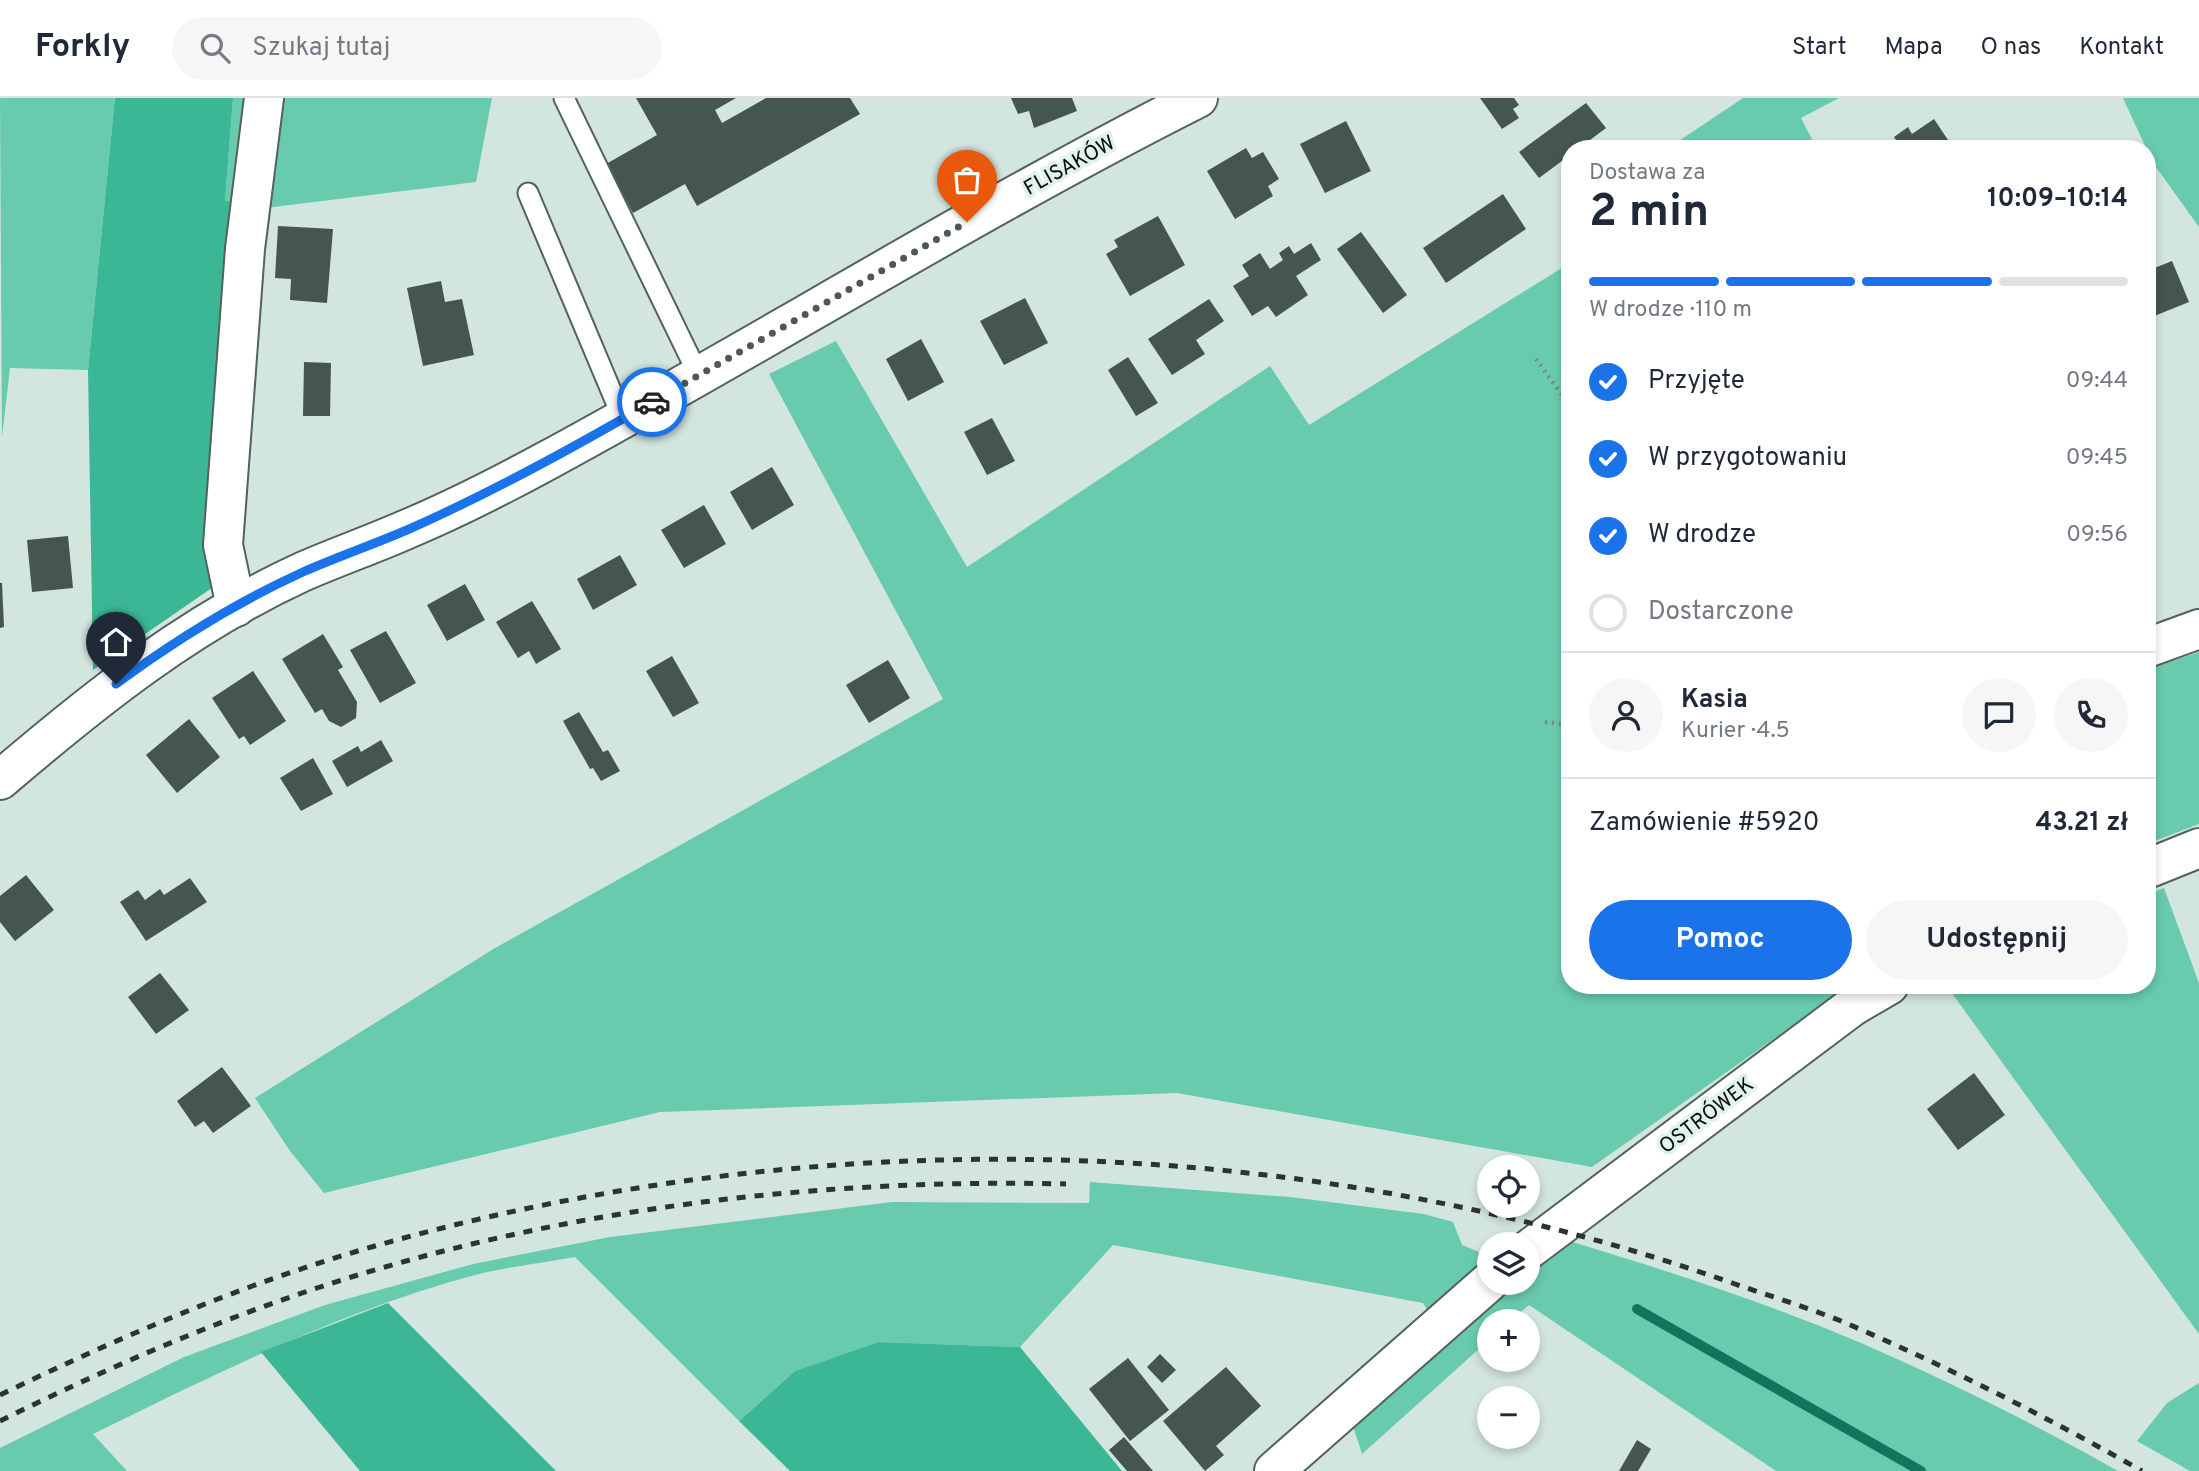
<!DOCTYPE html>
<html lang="pl">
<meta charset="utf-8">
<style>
body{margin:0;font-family:Overpass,sans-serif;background:#f6f6f7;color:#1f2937;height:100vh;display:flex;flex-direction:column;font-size:26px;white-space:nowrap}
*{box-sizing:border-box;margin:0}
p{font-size:23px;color:#747a83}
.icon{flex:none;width:38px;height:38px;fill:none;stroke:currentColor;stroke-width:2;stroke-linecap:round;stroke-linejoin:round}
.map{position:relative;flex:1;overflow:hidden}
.sheet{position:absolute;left:1561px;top:42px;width:595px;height:854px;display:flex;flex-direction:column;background:#fff;border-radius:28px;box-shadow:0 4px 10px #0003}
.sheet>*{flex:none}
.buttons{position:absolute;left:1477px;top:1057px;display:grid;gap:14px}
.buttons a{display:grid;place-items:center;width:63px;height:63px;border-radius:50%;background:#fff;box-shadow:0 4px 10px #0003;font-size:35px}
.pin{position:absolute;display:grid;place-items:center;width:60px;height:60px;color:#fff;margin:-72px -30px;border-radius:50% 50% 50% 0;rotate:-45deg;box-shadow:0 0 7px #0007}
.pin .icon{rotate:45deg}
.courier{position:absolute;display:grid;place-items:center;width:70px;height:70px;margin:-35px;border:5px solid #1a73e8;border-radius:50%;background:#fff;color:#222;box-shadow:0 2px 9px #0007}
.overview em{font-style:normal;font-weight:700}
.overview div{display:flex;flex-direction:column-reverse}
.overview{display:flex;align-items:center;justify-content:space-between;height:119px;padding:0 28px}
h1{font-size:46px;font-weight:700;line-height:52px}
.bar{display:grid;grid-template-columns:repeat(4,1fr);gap:10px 7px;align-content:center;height:84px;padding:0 28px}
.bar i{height:9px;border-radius:5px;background:#e0e1e3}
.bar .selected{background:#1a73e8}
.bar p{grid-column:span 4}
.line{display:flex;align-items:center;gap:18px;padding:0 28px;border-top:2px solid #e0e1e3}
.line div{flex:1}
.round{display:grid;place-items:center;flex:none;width:74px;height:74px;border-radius:37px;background:#f6f6f7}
ol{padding:0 28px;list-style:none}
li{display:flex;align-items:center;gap:21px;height:77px}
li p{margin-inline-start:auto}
li .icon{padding:7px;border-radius:50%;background:#1a73e8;color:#fff;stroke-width:4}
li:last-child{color:#747a83}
li i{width:38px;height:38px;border:4px solid #e0e1e3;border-radius:50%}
.action{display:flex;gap:14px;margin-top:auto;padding:14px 28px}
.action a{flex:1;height:80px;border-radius:42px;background:#1a73e8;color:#fff;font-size:28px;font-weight:700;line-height:80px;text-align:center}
.action a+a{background:#f6f6f7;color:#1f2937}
header{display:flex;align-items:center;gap:42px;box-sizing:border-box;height:98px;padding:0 35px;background:#fff;border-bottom:2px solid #e0e1e3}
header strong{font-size:33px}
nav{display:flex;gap:38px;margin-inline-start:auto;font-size:24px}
.search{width:490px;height:63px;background:#f6f6f7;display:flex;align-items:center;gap:18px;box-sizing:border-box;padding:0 24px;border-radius:38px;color:#747a83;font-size:26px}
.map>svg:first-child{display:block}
.green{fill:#69cbad}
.forest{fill:#3bb796}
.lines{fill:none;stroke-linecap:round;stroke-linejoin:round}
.stream{stroke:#12745d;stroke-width:10}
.building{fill:#45554f}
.service-casing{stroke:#52625c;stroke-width:23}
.minor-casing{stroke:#52625c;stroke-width:42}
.path{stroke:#7b8883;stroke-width:4.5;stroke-dasharray:2 5;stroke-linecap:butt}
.service{stroke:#fff;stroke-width:19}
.minor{stroke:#fff;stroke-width:38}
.rail{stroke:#2b3431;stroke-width:5;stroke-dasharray:9 9;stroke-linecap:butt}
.done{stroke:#4e5955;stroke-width:7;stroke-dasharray:0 12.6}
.route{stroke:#1a73e8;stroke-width:9}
.labels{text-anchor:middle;stroke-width:7;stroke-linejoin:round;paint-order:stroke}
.street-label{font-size:21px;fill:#070d0b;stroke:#dff3eb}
</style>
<header>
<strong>Forkly</strong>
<div class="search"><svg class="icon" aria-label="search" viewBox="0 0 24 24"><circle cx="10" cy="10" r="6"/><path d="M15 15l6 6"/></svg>Szukaj tutaj</div>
<nav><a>Start</a><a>Mapa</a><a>O nas</a><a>Kontakt</a></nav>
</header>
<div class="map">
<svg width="2199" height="1373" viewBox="0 0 2199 1373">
<rect width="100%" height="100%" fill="#d2e5de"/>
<g class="green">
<polygon points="0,0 115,0 88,272 10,270 2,339"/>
<polygon points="233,0 492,0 476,84 265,110 225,104"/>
<polygon points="1743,0 1839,0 1801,20 1817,51 1667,51"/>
<polygon points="2123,0 2199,0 2199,129 2153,65"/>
<polygon points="1570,165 1570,887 1850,887 1592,1069 1177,995 660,1014 324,1095 290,1053 255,1000 495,850 943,601 769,276 836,243 967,469 1270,268 1309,327"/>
<polygon points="2199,554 2199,726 2147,746 2147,572"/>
<polygon points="2164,790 2199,885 2199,1236 1946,887 2147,887 2147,797"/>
<path d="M1090,1084L1290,1099L1424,1116L1453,1124L1462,1147L1489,1158V1169L1428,1213L1423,1205L1113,1147L1020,1249L878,1244L795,1273L739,1323L575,1159C542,1165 507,1169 475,1177C341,1213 217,1275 93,1336L127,1373H0V1350L184,1259L325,1207L473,1166L610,1139L892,1104L1089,1105Z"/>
<path d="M1556,1139C1659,1170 1763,1203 1861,1245C1949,1283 2034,1326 2118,1373H1776L1529,1207L1510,1223H1489V1242L1362,1356L1352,1325L1503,1185H1528V1163Z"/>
<polygon points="2199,1285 2199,1373 2190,1373 2137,1343 2167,1305"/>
</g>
<g class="forest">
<polygon points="115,0 233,0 225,103 245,106 219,485 93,572 88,272"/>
<polygon points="388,1205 556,1373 360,1373 261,1254"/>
<polygon points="878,1244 1020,1249 1122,1373 790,1373 739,1323 795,1273"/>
</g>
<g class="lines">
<polyline class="stream" points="1637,1211 1921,1373"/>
</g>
<g class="building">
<polygon points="636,0 736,0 715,12 722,25 766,0 850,0 860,16 697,108 685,86 633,115 606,66 657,37"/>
<polygon points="1011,0 1072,0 1077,13 1034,30 1029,13 1018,16"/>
<polygon points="1480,0 1514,0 1519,7 1513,11 1519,20 1502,31"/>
<polygon points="1586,5 1606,30 1578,51 1570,51 1570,57 1539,80 1519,54"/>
<polygon points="1934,21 1948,42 1934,51 1902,51 1894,39 1908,29 1912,36"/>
<polygon points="1346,23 1371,73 1325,95 1300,46"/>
<polygon points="1246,50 1252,60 1263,54 1279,81 1268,88 1273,98 1235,121 1207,73"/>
<polygon points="1503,96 1526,131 1446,185 1423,150"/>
<polygon points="1158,118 1185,167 1130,198 1106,156 1118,149 1114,142"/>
<polygon points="278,128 333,131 327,205 290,202 291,181 275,180"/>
<polygon points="1361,134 1407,197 1383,215 1337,151"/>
<polygon points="1311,145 1321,162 1296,178 1308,197 1276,219 1268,208 1252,218 1233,188 1249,178 1242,167 1260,155 1270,171 1283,162 1279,155 1289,148 1294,156"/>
<polygon points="2172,163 2189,204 2147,221 2147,173"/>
<polygon points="441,183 445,204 462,201 474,257 423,268 407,190"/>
<polygon points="1025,200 1048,245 1004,267 980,223"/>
<polygon points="1209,201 1224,223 1196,242 1205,256 1172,277 1148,241"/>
<polygon points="921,241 944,284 908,303 886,261"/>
<polygon points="1128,259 1158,305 1136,318 1108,272"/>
<polygon points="304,264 331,265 330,318 303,318"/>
<polygon points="992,320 1015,363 987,377 964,334"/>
<polygon points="772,369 794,407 752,432 730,394"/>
<polygon points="704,407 726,446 684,470 661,432"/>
<polygon points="68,438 73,490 32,494 27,442"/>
<polygon points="620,457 637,487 593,512 577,481"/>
<polygon points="0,485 2,485 4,529 0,530"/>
<polygon points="465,486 485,522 447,543 427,507"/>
<polygon points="532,503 561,551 536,566 529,553 518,560 496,524"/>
<polygon points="386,533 416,585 380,605 350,552"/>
<polygon points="323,536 343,569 338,572 357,604 356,620 341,629 329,623 322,611 315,615 282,561"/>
<polygon points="672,558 699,605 673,619 646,573"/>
<polygon points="888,562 910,600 869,625 846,587"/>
<polygon points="253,573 286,623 250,647 244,638 239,641 212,600"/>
<polygon points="579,614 603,654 608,652 620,673 601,683 593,670 590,671 563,623"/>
<polygon points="189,621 220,659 177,695 146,657"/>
<polygon points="381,642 393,663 347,689 332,663 358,648 361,654"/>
<polygon points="313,660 333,696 301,713 280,680"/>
<polygon points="26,777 54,812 15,843 0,824 0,798"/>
<polygon points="190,780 207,804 146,843 120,804 138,792 145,802 160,791 164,797"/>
<polygon points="160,875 189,912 156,936 128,899"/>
<polygon points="222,969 251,1008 213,1035 204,1023 195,1029 177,1003"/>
<polygon points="1974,975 2005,1017 1958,1052 1927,1011"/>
<polygon points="1160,1256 1176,1272 1162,1285 1147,1269"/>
<polygon points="1128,1260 1169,1312 1130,1343 1089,1291"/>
<polygon points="1226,1269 1261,1308 1216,1348 1224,1357 1205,1373 1163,1323"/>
<polygon points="1124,1339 1153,1373 1127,1373 1109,1352"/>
<polygon points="1637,1342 1651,1351 1638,1373 1619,1373"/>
</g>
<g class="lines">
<defs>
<g id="service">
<polyline points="564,0 698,276"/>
<polyline points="528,95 623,321"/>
</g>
<g id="minor">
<polyline points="236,509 223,447 245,151 264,0"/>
<polyline points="2147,550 2199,531"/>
<path d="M0,682C95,601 187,527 302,474C336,459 371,447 405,432C453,412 502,387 548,362C766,244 976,112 1198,0"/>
<polyline points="2147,771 2199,750"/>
<polyline points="1528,1152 1853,908 1889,887"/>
<polyline points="1274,1373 1489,1184"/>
</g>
</defs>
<use href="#service" class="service-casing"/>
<use href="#minor" class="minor-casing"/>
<g class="path">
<polyline points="1536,261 1570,308"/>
<polyline points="1545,624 1570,627"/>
</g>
<use href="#service" class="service"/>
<use href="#minor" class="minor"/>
<g class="rail">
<path d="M0,1297C122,1238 245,1185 375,1148C819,1022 1299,1032 1735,1186C1770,1198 1806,1209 1841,1223C1944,1267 2045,1318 2142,1373"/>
<path d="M0,1323C103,1272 208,1226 317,1190C556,1111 815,1080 1066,1086"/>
</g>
</g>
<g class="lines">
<polyline class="done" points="652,304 967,124"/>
<path class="route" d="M116,586C174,543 237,504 303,474C337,459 372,447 407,432C491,395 573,350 652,304"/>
</g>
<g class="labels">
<g class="street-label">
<text transform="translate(1069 67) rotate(-29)" y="7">FLISAKÓW</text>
<text transform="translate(1706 1017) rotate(-37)" y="7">OSTRÓWEK</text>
</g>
</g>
</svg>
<div class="buttons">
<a><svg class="icon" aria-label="locate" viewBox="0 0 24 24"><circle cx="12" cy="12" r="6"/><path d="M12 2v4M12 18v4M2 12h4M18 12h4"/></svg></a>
<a><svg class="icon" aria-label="layers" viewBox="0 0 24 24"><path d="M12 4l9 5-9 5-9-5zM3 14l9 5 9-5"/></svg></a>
<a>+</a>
<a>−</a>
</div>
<div class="pin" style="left:967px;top:124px;background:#ea580c"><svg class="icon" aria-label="bag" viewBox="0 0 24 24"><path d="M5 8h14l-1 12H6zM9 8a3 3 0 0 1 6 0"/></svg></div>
<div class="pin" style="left:116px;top:586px;background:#1f2937"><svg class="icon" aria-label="home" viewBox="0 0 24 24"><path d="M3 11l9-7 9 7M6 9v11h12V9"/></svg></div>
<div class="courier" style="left:652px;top:304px"><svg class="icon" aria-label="car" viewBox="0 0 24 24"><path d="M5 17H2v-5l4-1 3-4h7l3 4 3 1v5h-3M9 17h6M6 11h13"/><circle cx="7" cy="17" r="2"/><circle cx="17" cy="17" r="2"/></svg></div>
<section class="sheet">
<div class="overview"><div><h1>2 min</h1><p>Dostawa za</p></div><em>10:09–10:14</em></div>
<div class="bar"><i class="selected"></i><i class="selected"></i><i class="selected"></i><i></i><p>W drodze · 110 m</p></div>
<ol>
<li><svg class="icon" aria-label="check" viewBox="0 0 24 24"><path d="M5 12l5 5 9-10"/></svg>Przyjęte<p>09:44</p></li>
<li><svg class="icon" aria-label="check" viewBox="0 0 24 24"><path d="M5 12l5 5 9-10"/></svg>W przygotowaniu<p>09:45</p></li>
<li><svg class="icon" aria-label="check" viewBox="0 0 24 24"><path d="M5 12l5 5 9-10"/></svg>W drodze<p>09:56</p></li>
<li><i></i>Dostarczone</li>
</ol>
<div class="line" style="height:126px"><a class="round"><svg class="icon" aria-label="person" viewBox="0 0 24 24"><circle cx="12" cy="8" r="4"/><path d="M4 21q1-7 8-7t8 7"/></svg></a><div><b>Kasia</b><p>Kurier · 4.5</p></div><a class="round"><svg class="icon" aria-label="chat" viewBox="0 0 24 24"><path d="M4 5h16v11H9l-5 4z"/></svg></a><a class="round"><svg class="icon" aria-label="phone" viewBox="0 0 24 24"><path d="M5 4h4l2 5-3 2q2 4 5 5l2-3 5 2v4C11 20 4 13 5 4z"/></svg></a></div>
<div class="line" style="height:91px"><div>Zamówienie #5920</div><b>43.21 zł</b></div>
<div class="action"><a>Pomoc</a><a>Udostępnij</a></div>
</section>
</div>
